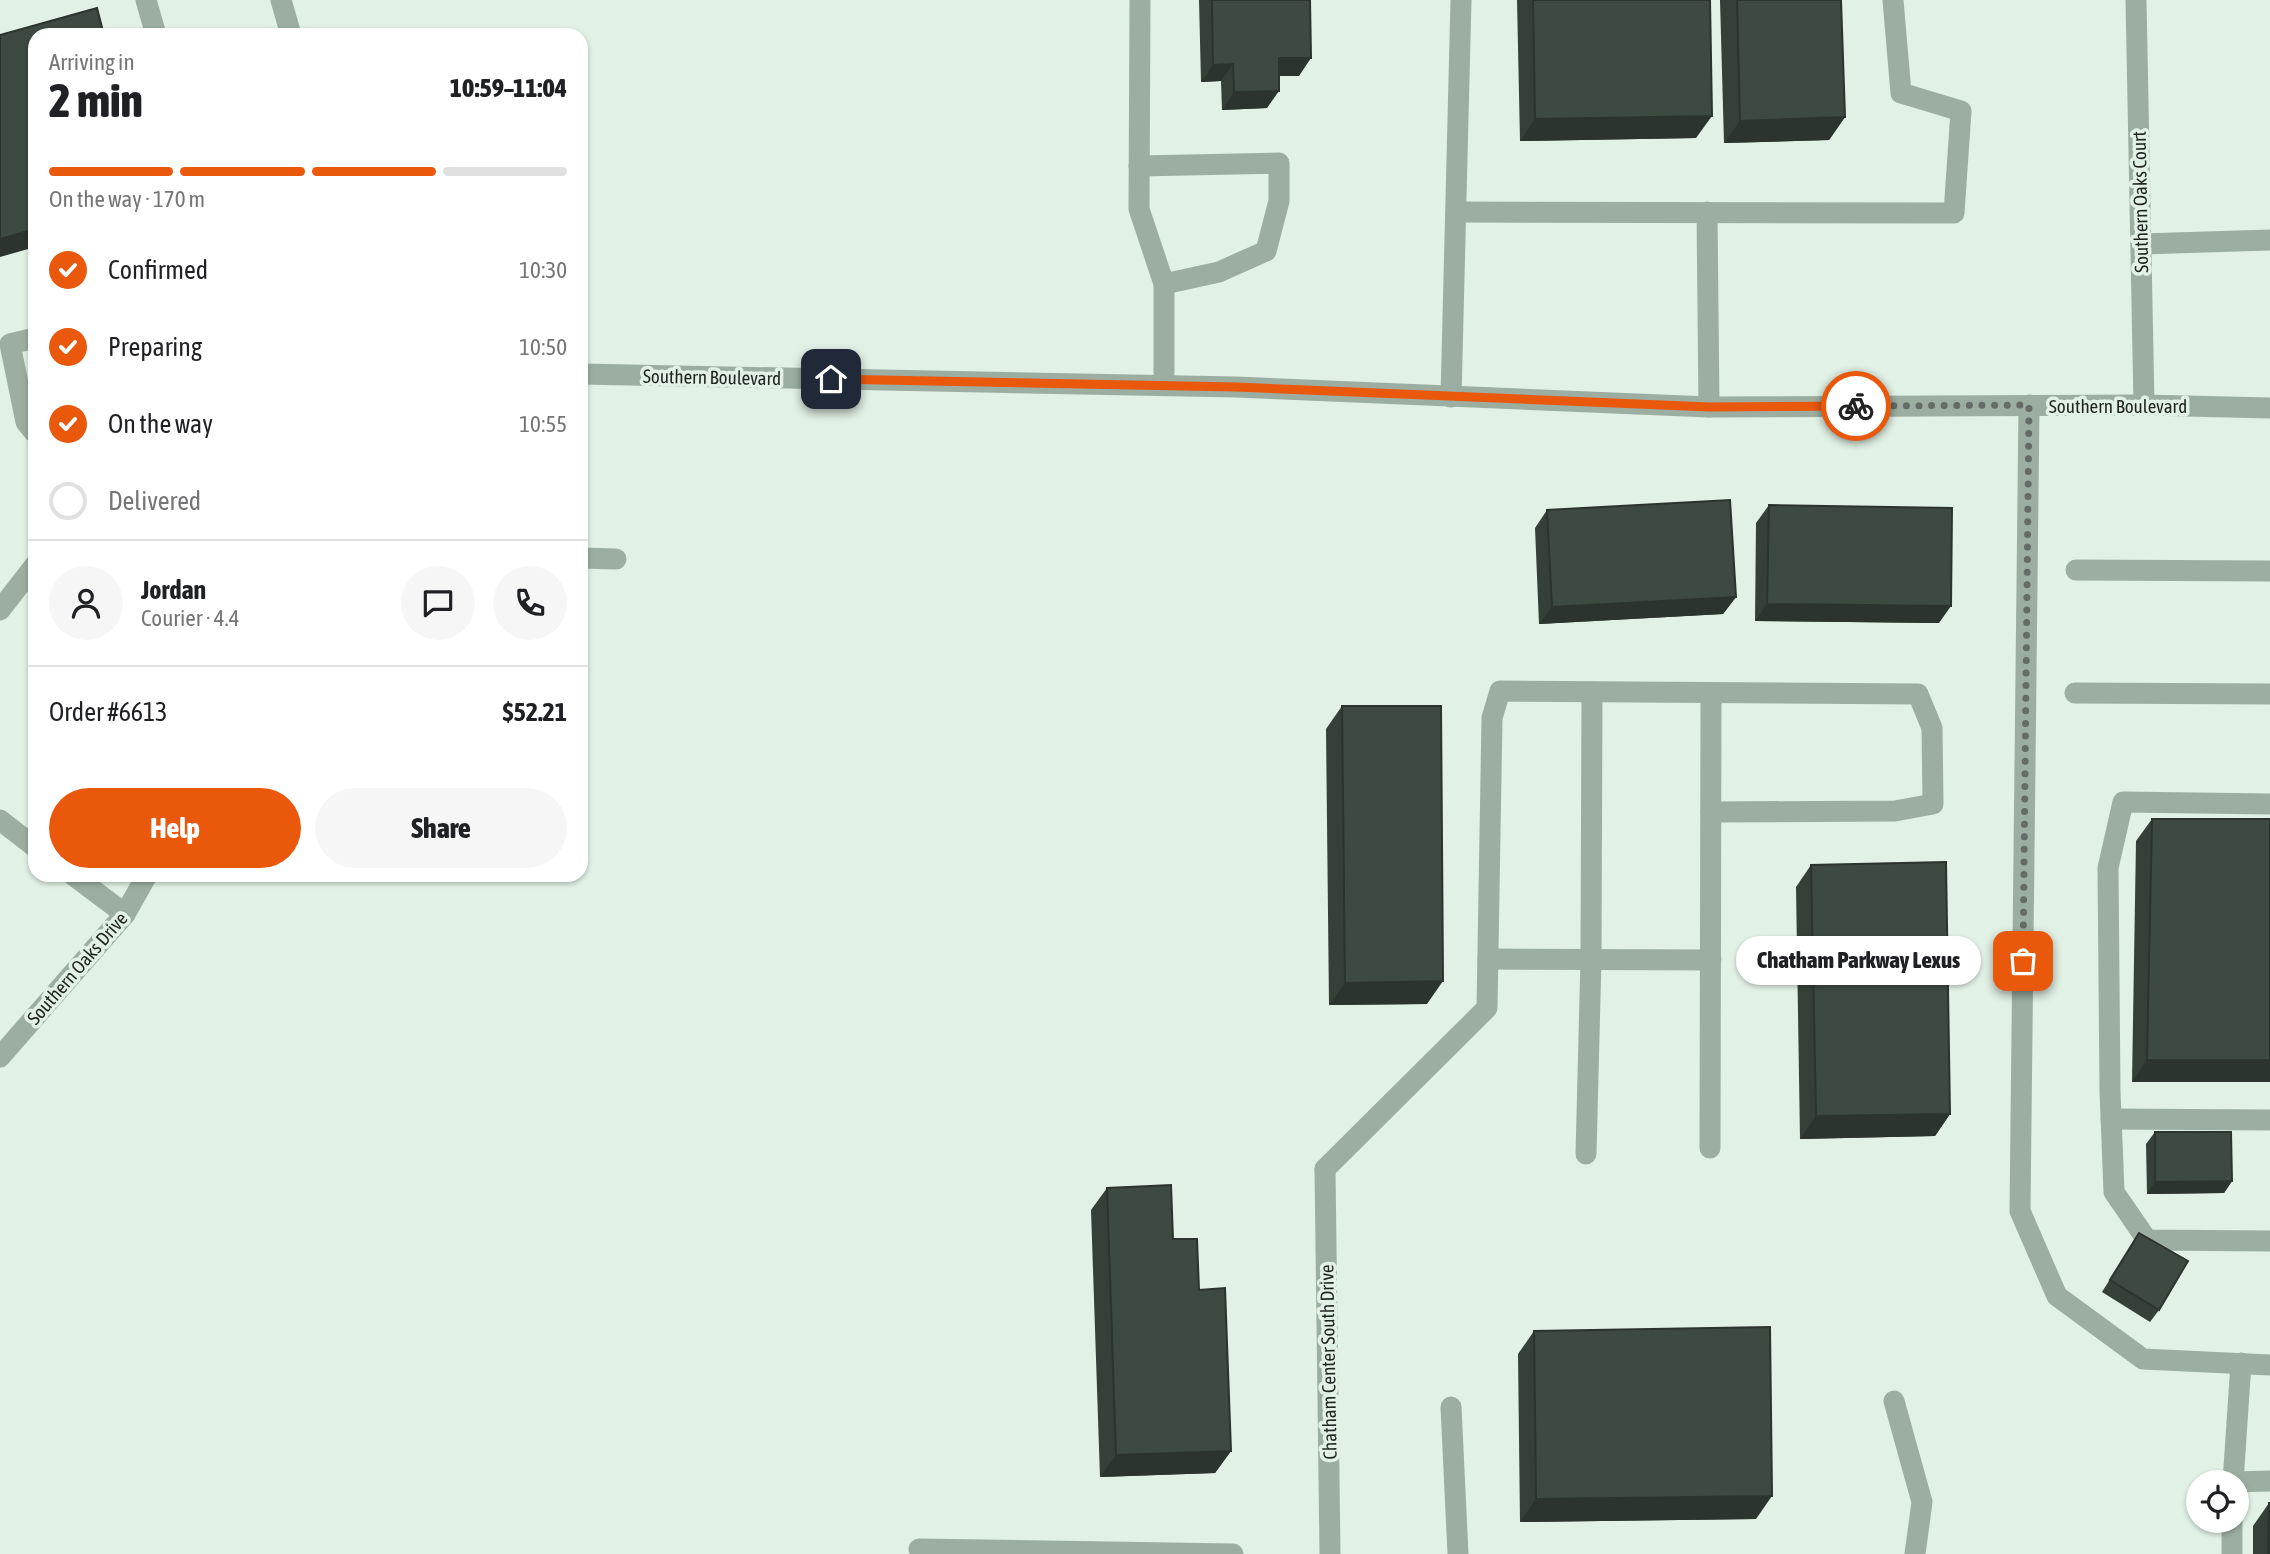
<!DOCTYPE html>
<meta charset="utf-8">
<style>
body{margin:0;font-family:"Asap Condensed",sans-serif;background:#f6f6f6;color:#202124;height:100vh;display:flex;flex-direction:column;font-size:26px;white-space:nowrap}
*{box-sizing:border-box;margin:0}
p{font-size:23px;color:#757577}
.icon{flex:none;width:38px;height:38px;fill:none;stroke:currentColor;stroke-width:2;stroke-linecap:round;stroke-linejoin:round}
.map{position:relative;flex:1;overflow:hidden}
.sheet{position:absolute;left:28px;top:28px;width:560px;height:854px;display:flex;flex-direction:column;background:#fff;border-radius:21px;box-shadow:0 2px 5px #0004}
.sheet>*{flex:none}
.controls{position:absolute;left:2186px;top:1470px;display:grid;gap:14px}
.controls a{display:grid;place-items:center;width:63px;height:63px;border-radius:50%;background:#fff;box-shadow:0 2px 5px #0004;font-size:35px}
.pin{position:absolute;display:grid;place-items:center;width:60px;height:60px;color:#fff;margin:-30px;border-radius:14px;box-shadow:0 4px 10px #0006}
.courier{position:absolute;display:grid;place-items:center;width:70px;height:70px;margin:-35px;border:5px solid #ea580c;border-radius:50%;background:#fff;color:#222;box-shadow:0 2px 9px #0007}
.bubble{position:absolute;height:49px;border-radius:24px;background:#fff;box-shadow:0 2px 5px #0004;font-size:23px;font-weight:800;line-height:49px;text-align:center}
.overview em{font-style:normal;font-weight:800}
.overview div{display:flex;flex-direction:column-reverse}
.overview{display:flex;align-items:center;justify-content:space-between;height:119px;padding:0 21px}
h1{font-size:46px;font-weight:800;line-height:52px}
.bar{display:grid;grid-template-columns:repeat(4,1fr);gap:10px 7px;align-content:center;height:84px;padding:0 21px}
.bar i{height:9px;border-radius:5px;background:#e0e0e0}
.bar .on{background:#ea580c}
.bar p{grid-column:span 4}
.line{display:flex;align-items:center;gap:18px;padding:0 21px;border-top:2px solid #e0e0e0}
.line div{flex:1}
.round{display:grid;place-items:center;flex:none;width:74px;height:74px;border-radius:37px;background:#f6f6f6}
ol{padding:0 21px;list-style:none}
li{display:flex;align-items:center;gap:21px;height:77px}
li p{margin-inline-start:auto}
li .icon{padding:7px;border-radius:50%;background:#ea580c;color:#fff;stroke-width:4}
li:last-child{color:#757577}
li i{width:38px;height:38px;border:4px solid #e0e0e0;border-radius:50%}
.primary-button{display:flex;gap:14px;margin-top:auto;padding:14px 21px}
.primary-button a{flex:1;height:80px;border-radius:42px;background:#ea580c;color:#fff;font-size:28px;font-weight:800;line-height:80px;text-align:center}
.primary-button a+a{background:#f6f6f6;color:#202124}
.map>svg:first-child{display:block}
.lines{fill:none;stroke-linecap:round;stroke-linejoin:round}
.lane{stroke:#9caea2;stroke-width:21}
.street{stroke:#9caea2;stroke-width:21}
.wall{fill:#344038}
.shaded-wall{fill:#2b342e}
.building{fill:#3d4a41;stroke:#2b342e;stroke-width:2}
.done{stroke:#636c66;stroke-width:7;stroke-dasharray:0 12.6}
.route{stroke:#ea580c;stroke-width:9}
.labels{text-anchor:middle;stroke-width:7;stroke-linejoin:round;paint-order:stroke}
.street-label{font-size:19px;fill:#1f2521;stroke:#e1f1e6}
</style>
<div class="map">
<svg width="2270" height="1554" viewBox="0 0 2270 1554">
<rect width="100%" height="100%" fill="#e1f1e6"/>
<g class="lines">
<g class="lane">
<polyline points="146,0 156,35"/>
<polyline points="1140,0 1139,209 1164,284 1164,385"/>
<polyline points="1139,166 1279,163 1279,201 1266,251 1219,272 1164,284"/>
<polyline points="1456,212 1954,213 1961,111 1901,93 1893,0"/>
<polyline points="1707,212 1709,407"/>
<polyline points="2141,244 2270,240"/>
<polyline points="35,338 10,344 26,422 35,433"/>
<polyline points="1451,397 1461,0"/>
<polyline points="581,558 616,559"/>
<polyline points="2076,570 2270,571"/>
<polyline points="2075,693 2270,694"/>
<polyline points="2270,804 2123,802 2108,868 2110,1091 2114,1192 2147,1240 2270,1241"/>
<polyline points="0,820 35,847"/>
<polyline points="73,875 125,914"/>
<polyline points="1488,959 1711,960"/>
<polyline points="2111,1119 2270,1120"/>
<polyline points="1710,1148 1711,693"/>
<polyline points="1586,1154 1591,959 1592,692"/>
<polyline points="1325,1169 1487,1008 1492,718 1500,691 1918,694 1932,728 1933,804 1895,811 1711,812"/>
<polyline points="1894,1401 1922,1502 1915,1554"/>
<polyline points="1451,1407 1458,1554"/>
<polyline points="2233,1482 2241,1363"/>
<polyline points="2233,1482 2270,1481"/>
<polyline points="919,1549 1233,1554"/>
<polyline points="2232,1554 2232,1521"/>
</g>
<g class="street">
<polyline points="281,0 291,35"/>
<polyline points="2136,0 2144,405"/>
<polyline points="581,374 1236,387 1709,407 2144,405 2270,408"/>
<polyline points="2029,405 2020,1211 2057,1296 2143,1359 2270,1365"/>
<polyline points="0,610 35,565"/>
<polyline points="0,1057 125,914 147,875"/>
<polyline points="1325,1169 1330,1554"/>
</g>
</g>
<g class="wall">
<polygon points="1199,0 1310,0 1299,76 1279,76 1267,108 1222,110 1221,81 1201,82"/>
<polygon points="1517,0 1710,0 1696,138 1520,141"/>
<polygon points="1720,0 1841,0 1845,117 1829,140 1724,143"/>
<polygon points="1769,505 1939,623 1755,621 1756,523"/>
<polygon points="1547,510 1736,597 1723,614 1539,624 1535,528"/>
<polygon points="1342,706 1427,1004 1329,1005 1326,729"/>
<polygon points="2152,819 2270,819 2270,1082 2132,1082 2136,841"/>
<polygon points="1811,865 1950,1114 1935,1136 1800,1139 1796,887"/>
<polygon points="2155,1132 2232,1181 2224,1193 2147,1194 2146,1144"/>
<polygon points="1107,1188 1173,1239 1199,1290 1231,1451 1215,1473 1100,1477 1091,1210"/>
<polygon points="2139,1233 2159,1310 2150,1322 2102,1292"/>
<polygon points="1534,1331 1756,1519 1520,1522 1518,1354"/>
<polygon points="2269,1503 2270,1554 2253,1554 2253,1526"/>
</g>
<g class="shaded-wall">
<polygon points="1279,58 1311,58 1299,76 1267,76"/>
<polygon points="1233,64 1221,81 1201,82 1213,65"/>
<polygon points="1279,91 1267,108 1222,110 1234,92"/>
<polygon points="1712,116 1696,138 1520,141 1535,119"/>
<polygon points="1845,117 1829,140 1724,143 1740,121"/>
<polygon points="35,229 35,247 0,257 0,239"/>
<polygon points="1736,597 1723,614 1539,624 1552,607"/>
<polygon points="1767,604 1951,606 1939,623 1755,621"/>
<polygon points="1443,981 1427,1004 1329,1005 1345,983"/>
<polygon points="2147,1060 2270,1060 2270,1082 2132,1082"/>
<polygon points="1950,1114 1935,1136 1800,1139 1816,1116"/>
<polygon points="2232,1181 2224,1193 2147,1194 2155,1182"/>
<polygon points="1231,1451 1215,1473 1100,1477 1116,1455"/>
<polygon points="1772,1496 1756,1519 1520,1522 1536,1499"/>
</g>
<g class="building">
<polygon points="1212,0 1310,0 1311,58 1279,58 1279,91 1234,92 1233,64 1213,65"/>
<polygon points="1533,0 1710,0 1712,116 1535,119"/>
<polygon points="1737,0 1841,0 1845,117 1740,121"/>
<polygon points="97,8 104,35 35,35 35,229 0,239 0,35"/>
<polygon points="1730,500 1736,597 1552,607 1547,510"/>
<polygon points="1769,505 1952,508 1951,606 1767,604"/>
<polygon points="1342,706 1441,706 1443,981 1345,983"/>
<polygon points="2152,819 2270,819 2270,1060 2147,1060"/>
<polygon points="1946,862 1950,1114 1816,1116 1811,865"/>
<polygon points="2155,1132 2231,1132 2232,1181 2155,1182"/>
<polygon points="1171,1185 1173,1239 1197,1239 1199,1290 1225,1288 1231,1451 1116,1455 1107,1188"/>
<polygon points="2139,1233 2188,1261 2159,1310 2110,1280"/>
<polygon points="1770,1327 1772,1496 1536,1499 1534,1331"/>
<polygon points="2269,1503 2270,1503 2270,1554 2268,1554"/>
</g>
<g class="lines">
<polyline class="done" points="1856,406 2029,405 2023,961"/>
<polyline class="route" points="831,379 1236,387 1709,407 1856,406"/>
</g>
<g class="labels">
<g class="street-label">
<text transform="translate(2140 202) rotate(-91)" y="7">Southern Oaks Court</text>
<text transform="translate(712 377) rotate(1)" y="7">Southern Boulevard</text>
<text x="2118" y="413">Southern Boulevard</text>
<text transform="translate(77 968) rotate(-49)" y="7">Southern Oaks Drive</text>
<text transform="translate(1328 1362) rotate(-91)" y="7">Chatham Center South Drive</text>
</g>
</g>
</svg>
<div class="controls">
<a><svg class="icon" aria-label="locate" viewBox="0 0 24 24"><circle cx="12" cy="12" r="6"/><path d="M12 2v4M12 18v4M2 12h4M18 12h4"/></svg></a>
</div>
<div class="pin" style="left:2023px;top:961px;background:#ea580c"><svg class="icon" aria-label="bag" viewBox="0 0 24 24"><path d="M5 8h14l-1 12H6zM9 8a3 3 0 0 1 6 0"/></svg></div>
<div class="pin" style="left:831px;top:379px;background:#1f2937"><svg class="icon" aria-label="home" viewBox="0 0 24 24"><path d="M3 11l9-7 9 7M6 9v11h12V9"/></svg></div>
<div class="courier" style="left:1856px;top:406px"><svg class="icon" aria-label="bike" viewBox="0 0 24 24"><circle cx="6" cy="16" r="4"/><circle cx="18" cy="16" r="4"/><path d="M6 16l4-8h5l3 8M10 8l3 8H6M13 5h3"/></svg></div>
<div class="bubble" style="left:1736px;top:936px;width:245px">Chatham Parkway Lexus</div>
<section class="sheet">
<div class="overview"><div><h1>2 min</h1><p>Arriving in</p></div><em>10:59–11:04</em></div>
<div class="bar"><i class="on"></i><i class="on"></i><i class="on"></i><i></i><p>On the way · 170 m</p></div>
<ol>
<li><svg class="icon" aria-label="check" viewBox="0 0 24 24"><path d="M5 12l5 5 9-10"/></svg>Confirmed<p>10:30</p></li>
<li><svg class="icon" aria-label="check" viewBox="0 0 24 24"><path d="M5 12l5 5 9-10"/></svg>Preparing<p>10:50</p></li>
<li><svg class="icon" aria-label="check" viewBox="0 0 24 24"><path d="M5 12l5 5 9-10"/></svg>On the way<p>10:55</p></li>
<li><i></i>Delivered</li>
</ol>
<div class="line" style="height:126px"><a class="round"><svg class="icon" aria-label="person" viewBox="0 0 24 24"><circle cx="12" cy="8" r="4"/><path d="M4 21q1-7 8-7t8 7"/></svg></a><div><b>Jordan</b><p>Courier · 4.4</p></div><a class="round"><svg class="icon" aria-label="chat" viewBox="0 0 24 24"><path d="M4 5h16v11H9l-5 4z"/></svg></a><a class="round"><svg class="icon" aria-label="phone" viewBox="0 0 24 24"><path d="M5 4h4l2 5-3 2q2 4 5 5l2-3 5 2v4C11 20 4 13 5 4z"/></svg></a></div>
<div class="line" style="height:91px"><div>Order #6613</div><b>$52.21</b></div>
<div class="primary-button"><a>Help</a><a>Share</a></div>
</section>
</div>
